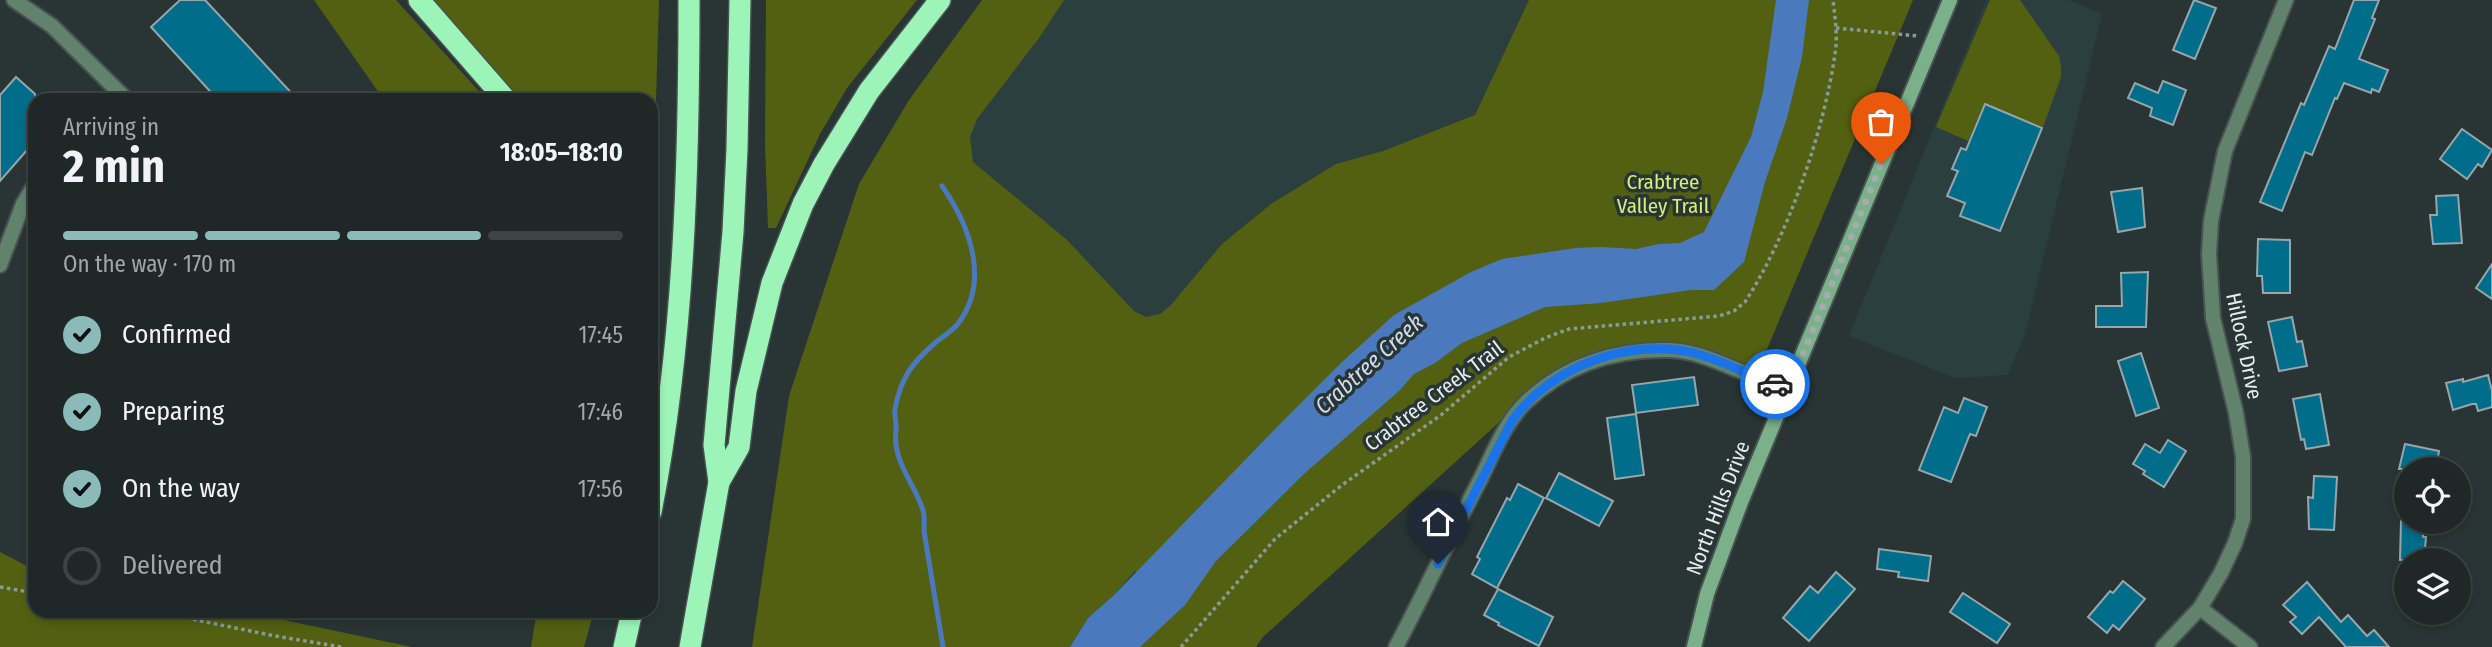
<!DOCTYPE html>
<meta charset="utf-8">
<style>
body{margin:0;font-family:"Fira Sans Condensed",sans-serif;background:#27302f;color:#f1f3f6;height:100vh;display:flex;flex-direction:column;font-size:26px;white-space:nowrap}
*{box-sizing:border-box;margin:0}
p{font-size:23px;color:#a1a6a7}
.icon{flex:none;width:38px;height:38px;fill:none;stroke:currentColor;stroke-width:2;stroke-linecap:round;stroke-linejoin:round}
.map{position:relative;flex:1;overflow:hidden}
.sheet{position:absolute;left:28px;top:93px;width:630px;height:525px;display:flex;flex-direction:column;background:#1f2827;border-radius:21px;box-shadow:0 4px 10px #0003,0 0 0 2px #3c4444}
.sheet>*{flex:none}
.fabs{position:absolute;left:2394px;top:457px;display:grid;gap:14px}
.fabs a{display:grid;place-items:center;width:77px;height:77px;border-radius:50%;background:#1f2827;box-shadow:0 4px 10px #0003,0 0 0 2px #3c4444;font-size:35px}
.pin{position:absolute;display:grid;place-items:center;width:60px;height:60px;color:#fff;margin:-72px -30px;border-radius:50% 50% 50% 0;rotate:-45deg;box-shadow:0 0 7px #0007}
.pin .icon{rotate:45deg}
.courier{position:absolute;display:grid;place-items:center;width:70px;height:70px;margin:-35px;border:5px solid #1a73e8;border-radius:50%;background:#fff;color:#222;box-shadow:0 2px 9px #0007}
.overview em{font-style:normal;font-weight:700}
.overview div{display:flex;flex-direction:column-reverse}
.overview{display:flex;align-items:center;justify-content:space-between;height:119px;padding:0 35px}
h1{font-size:46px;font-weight:700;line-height:52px}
.bar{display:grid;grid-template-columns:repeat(4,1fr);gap:10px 7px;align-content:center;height:84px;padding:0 35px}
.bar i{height:9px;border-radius:5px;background:#3c4444}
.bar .selected{background:#8bbbb9}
.bar p{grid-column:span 4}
ol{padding:0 35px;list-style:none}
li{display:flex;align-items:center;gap:21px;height:77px}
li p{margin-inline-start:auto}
li .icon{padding:7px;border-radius:50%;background:#8bbbb9;color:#111;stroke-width:4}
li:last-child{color:#a1a6a7}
li i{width:38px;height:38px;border:4px solid #3c4444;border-radius:50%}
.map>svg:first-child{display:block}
.built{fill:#2b403e}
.green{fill:#536012}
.water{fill:#4a7abd}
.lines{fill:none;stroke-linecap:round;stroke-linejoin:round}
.stream{stroke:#4a7abd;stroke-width:5}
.building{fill:#006e8a;stroke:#98a5aa;stroke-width:2}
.street-casing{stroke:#475251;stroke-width:18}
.secondary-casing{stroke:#475251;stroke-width:18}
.highway-casing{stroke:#475251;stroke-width:24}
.path{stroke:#8f9897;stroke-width:3.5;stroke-dasharray:3.5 3.5;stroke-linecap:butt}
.street{stroke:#61836c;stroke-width:14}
.secondary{stroke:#7ab18b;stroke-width:14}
.highway{stroke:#9df4b9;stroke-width:21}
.done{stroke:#a4adac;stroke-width:7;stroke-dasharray:0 12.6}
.route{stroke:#1a73e8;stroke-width:9}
.labels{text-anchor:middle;stroke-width:7;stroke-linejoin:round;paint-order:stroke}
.park-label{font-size:21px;fill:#d5ef79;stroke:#293534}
.street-label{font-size:21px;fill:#e6edec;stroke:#293534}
.water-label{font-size:23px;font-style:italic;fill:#cedbee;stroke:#293534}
</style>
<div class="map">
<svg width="2492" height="647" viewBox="0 0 2492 647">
<rect width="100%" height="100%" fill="#293534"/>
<g class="built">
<polygon points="1041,0 1576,0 1561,52 1088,481 1149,597 1112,647 759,647 820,356"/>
<polygon points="1986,0 2069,0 2102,14 2025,334 2008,375 1956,378 1849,336"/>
</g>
<g class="green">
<polygon points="314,0 396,0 487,100 384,100"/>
<polygon points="430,0 659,0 651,264 651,100 517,100"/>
<polygon points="766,0 917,0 847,88 820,134 776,228 768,228 765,144"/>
<polygon points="982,0 1064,0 1039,38 977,119 970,137 973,162 1066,239 1134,311 1146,317 1160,314 1171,305 1222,244 1271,204 1336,164 1383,151 1475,115 1529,0 1913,0 1760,366 1683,355 1631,353 1561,366 1263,637 1256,647 1105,647 1148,596 1135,571 1115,594 1088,618 1070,647 752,647 789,396 859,184 909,100"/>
<polygon points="1990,0 2020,0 2059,56 2061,67 2061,77 2043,127 1984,104 1968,141 1936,127"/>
<polygon points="0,552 25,565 35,567 35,611 241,611 412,647 0,647"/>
<polygon points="537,611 594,611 584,647 531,647"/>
</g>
<polygon class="water" points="1776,0 1809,0 1802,57 1787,118 1765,182 1744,262 1714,290 1691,290 1601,303 1545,307 1462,343 1435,363 1414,374 1399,391 1305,473 1216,561 1185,605 1140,647 1070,647 1088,618 1115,594 1277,427 1342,362 1394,315 1471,272 1502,259 1576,248 1600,247 1636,249 1659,244 1680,243 1704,232 1751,137 1763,92"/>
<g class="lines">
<path class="stream" d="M942,186C970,226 991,282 957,325C951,331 943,337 936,342C912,363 901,377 895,409C894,416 897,423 896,430C892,461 914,482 923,510C925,516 924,525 924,531L943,647"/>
</g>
<g class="building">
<polygon points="180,0 205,0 298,100 218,100 151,27"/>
<polygon points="2194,0 2216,8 2195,59 2173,50"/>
<polygon points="2354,0 2379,0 2372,18 2375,19 2359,59 2388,70 2379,92 2372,89 2371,93 2344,83 2337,99 2335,98 2312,155 2305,152 2282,211 2260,202 2301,103 2304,105 2329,46 2335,49"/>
<polygon points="16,77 35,94 35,141 0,181 0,95"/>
<polygon points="2163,81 2186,90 2173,125 2150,116 2152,108 2128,98 2135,83 2158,93"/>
<polygon points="1985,104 2042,128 2000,231 1960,216 1965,203 1947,196 1958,171 1952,169 1961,148 1966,150"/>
<polygon points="2462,129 2492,150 2482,167 2478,164 2467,179 2440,159"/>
<polygon points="2142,188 2145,227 2118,232 2111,192"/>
<polygon points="2458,195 2462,243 2433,244 2430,215 2437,215 2436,196"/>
<polygon points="2258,239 2290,240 2290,293 2263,293 2262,276 2257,276"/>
<polygon points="2492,264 2492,299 2476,288"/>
<polygon points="2148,272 2146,327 2096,327 2096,306 2122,306 2121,273"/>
<polygon points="2292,317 2297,342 2302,341 2307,366 2279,371 2268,322"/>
<polygon points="2141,353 2159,408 2136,416 2118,361"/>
<polygon points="2488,375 2492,391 2492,407 2478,411 2476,404 2472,404 2453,410 2446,383 2463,379 2463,382"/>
<polygon points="1694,377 1698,405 1636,413 1632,385"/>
<polygon points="2320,394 2329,445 2306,449 2304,439 2301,440 2293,399"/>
<polygon points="1964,398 1987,407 1976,436 1970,434 1951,482 1919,470 1944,407 1958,413"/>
<polygon points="1636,414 1644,475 1615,479 1607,418"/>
<polygon points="2168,440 2186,451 2164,487 2143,474 2145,471 2133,464 2145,444 2160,453"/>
<polygon points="2405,444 2439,451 2436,469 2399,469"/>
<polygon points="1559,473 1613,501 1599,526 1546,498"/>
<polygon points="2314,476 2337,477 2334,530 2309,529 2308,497 2313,498"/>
<polygon points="1518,484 1544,498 1497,588 1472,574 1480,559 1477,557 1507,498 1510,500"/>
<polygon points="2401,521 2423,522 2423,537 2426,537 2424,560 2400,560"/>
<polygon points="1879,549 1931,556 1928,581 1898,577 1899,572 1877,569"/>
<polygon points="1836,572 1855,589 1809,641 1783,618 1810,586 1818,593"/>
<polygon points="2123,581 2145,599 2119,630 2113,625 2107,633 2088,617 2110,591 2113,593"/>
<polygon points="2307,582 2341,622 2348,615 2367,636 2374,630 2389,647 2346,647 2319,617 2302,634 2290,622 2296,617 2283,605"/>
<polygon points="1498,589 1553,617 1539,646 1498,625 1499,623 1484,615"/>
<polygon points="1963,593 2010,624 1997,643 1950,612"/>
</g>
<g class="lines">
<defs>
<g id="street">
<polyline points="14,0 52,26 127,100"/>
<polyline points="0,265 23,204 35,184"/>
<polyline points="2200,608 2250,647"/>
<path d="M1396,647C1425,592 1451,535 1480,480C1493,454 1505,422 1526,402C1565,365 1615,349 1668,350C1712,351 1747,381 1790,386"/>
<polyline points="2163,647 2200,608 2221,573 2235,543 2243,519 2243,457 2236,413 2213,318 2209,254 2211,221 2225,151 2286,0"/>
</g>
<polyline id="secondary" points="1694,647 1707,594 1741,502 1950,0"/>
<g id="highway">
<polyline points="419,0 506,100"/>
<polyline points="719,482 739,447 746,391 772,283 803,204 824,164 869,91 940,0"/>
<path d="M651,512C684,345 689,170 689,0"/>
<polyline points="624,647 632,611"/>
<polyline points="690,647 719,482 714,445 733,232 737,149 740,0"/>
</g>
</defs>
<use href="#street" class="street-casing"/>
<use href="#secondary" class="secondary-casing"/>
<use href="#highway" class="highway-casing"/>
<g class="path">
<polyline points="1836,28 1918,36"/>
<polyline points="0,587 35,593"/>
<polyline points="152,611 275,636 342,647"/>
<path d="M1181,647L1275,539L1342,485L1441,415L1509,357L1545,338L1569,329L1719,316L1734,311L1745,302C1788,236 1824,131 1835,54C1838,36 1835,18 1833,0"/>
</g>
<use href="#street" class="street"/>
<use href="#secondary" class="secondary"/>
<use href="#highway" class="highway"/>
</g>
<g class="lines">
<polyline class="done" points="1775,384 1790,386 1881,164"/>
<path class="route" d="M1438,564L1512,421C1550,367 1629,337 1694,353C1722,360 1748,375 1775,384"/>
</g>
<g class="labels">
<g class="park-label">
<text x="1663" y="189">Crabtree<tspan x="1663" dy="24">Valley Trail</tspan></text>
</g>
<g class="street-label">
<text transform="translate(2244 346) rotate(78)" y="7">Hillock Drive</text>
<text transform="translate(1434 396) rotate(-37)" y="7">Crabtree Creek Trail</text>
<text transform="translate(1718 508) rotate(-69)" y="7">North Hills Drive</text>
</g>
<g class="water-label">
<text transform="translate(1369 364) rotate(-42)" y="8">Crabtree Creek</text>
</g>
</g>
</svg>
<div class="fabs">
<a><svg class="icon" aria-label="locate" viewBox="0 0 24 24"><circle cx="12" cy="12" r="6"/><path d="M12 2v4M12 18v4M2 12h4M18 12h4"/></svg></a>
<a><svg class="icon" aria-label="layers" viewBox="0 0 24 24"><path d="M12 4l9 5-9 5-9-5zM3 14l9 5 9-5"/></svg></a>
</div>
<div class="pin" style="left:1881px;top:164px;background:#ea580c"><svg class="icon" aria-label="bag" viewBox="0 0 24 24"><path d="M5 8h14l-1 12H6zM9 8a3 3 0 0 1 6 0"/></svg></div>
<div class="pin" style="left:1438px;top:564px;background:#1f2937"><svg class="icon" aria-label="home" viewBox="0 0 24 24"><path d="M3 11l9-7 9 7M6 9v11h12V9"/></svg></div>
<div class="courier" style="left:1775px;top:384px"><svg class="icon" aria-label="car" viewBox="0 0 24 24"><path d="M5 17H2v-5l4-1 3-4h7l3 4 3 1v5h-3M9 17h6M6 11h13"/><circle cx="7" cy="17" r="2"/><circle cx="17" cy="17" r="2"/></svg></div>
<section class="sheet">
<div class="overview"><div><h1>2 min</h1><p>Arriving in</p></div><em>18:05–18:10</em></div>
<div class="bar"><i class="selected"></i><i class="selected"></i><i class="selected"></i><i></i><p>On the way · 170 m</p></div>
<ol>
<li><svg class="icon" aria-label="check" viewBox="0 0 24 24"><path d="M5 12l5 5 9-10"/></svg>Confirmed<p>17:45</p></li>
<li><svg class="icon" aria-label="check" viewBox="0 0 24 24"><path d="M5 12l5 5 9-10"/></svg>Preparing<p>17:46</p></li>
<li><svg class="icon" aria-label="check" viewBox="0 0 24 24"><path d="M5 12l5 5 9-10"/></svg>On the way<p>17:56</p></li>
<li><i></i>Delivered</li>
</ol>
</section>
</div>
